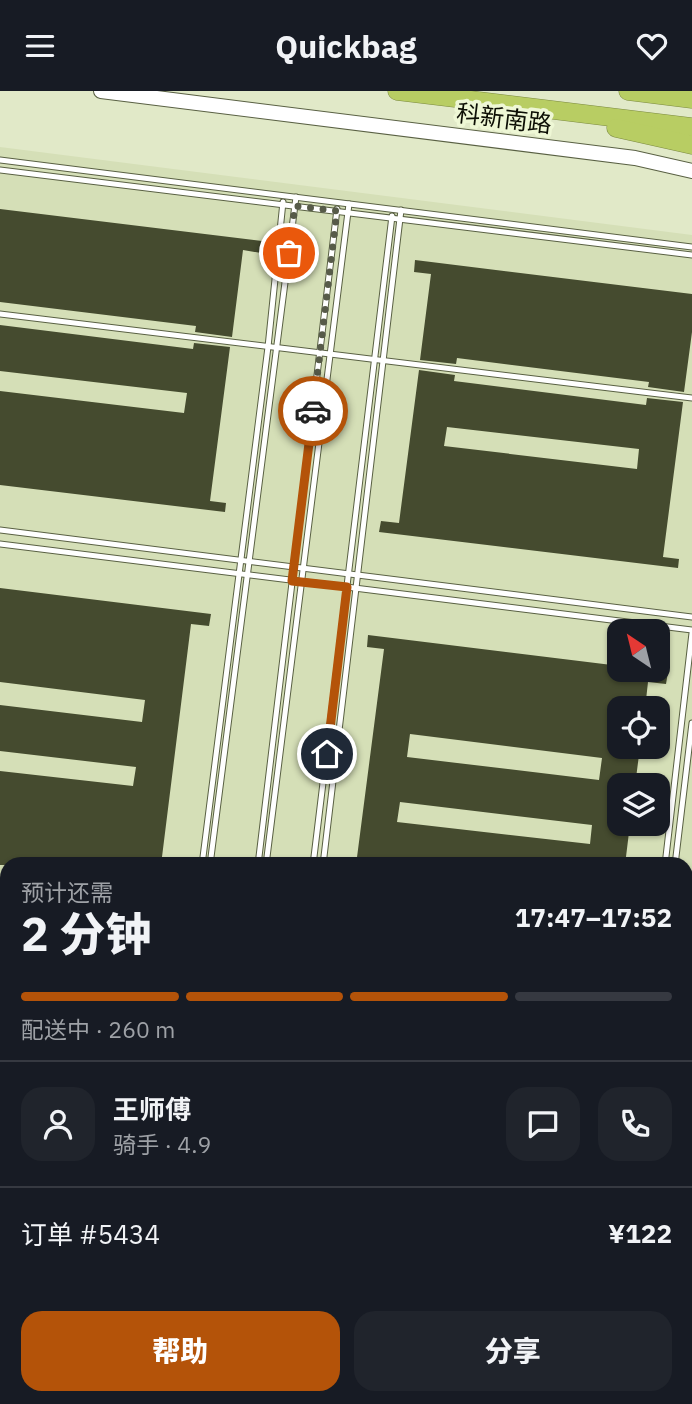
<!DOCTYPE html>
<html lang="zh">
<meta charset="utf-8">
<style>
body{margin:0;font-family:"IBM Plex Sans","Noto Sans SC",sans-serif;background:#20242c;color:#f1f3f6;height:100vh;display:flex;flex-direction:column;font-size:26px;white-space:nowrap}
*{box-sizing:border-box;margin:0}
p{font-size:23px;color:#9ea1a6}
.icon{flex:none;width:38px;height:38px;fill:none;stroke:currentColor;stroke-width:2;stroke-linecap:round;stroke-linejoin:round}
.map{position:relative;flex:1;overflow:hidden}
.details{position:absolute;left:0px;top:766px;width:693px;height:548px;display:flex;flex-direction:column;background:#171b24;border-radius:21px 21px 0 0;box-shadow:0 2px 5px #0004}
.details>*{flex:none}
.needle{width:46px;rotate:325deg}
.fabs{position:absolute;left:607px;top:528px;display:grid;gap:14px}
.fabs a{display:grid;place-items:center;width:63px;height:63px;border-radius:14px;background:#171b24;box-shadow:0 2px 5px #0004;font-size:35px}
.pin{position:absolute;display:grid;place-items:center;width:60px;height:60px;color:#fff;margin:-30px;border:4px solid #fff;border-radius:50%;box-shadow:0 2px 7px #0007}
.courier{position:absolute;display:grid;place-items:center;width:70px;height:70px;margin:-35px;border:5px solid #b45309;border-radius:50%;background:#fff;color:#222;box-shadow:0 2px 9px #0007}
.head em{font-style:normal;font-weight:800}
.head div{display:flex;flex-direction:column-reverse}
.head{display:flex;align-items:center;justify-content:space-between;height:119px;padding:0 21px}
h1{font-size:46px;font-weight:800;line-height:52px}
.bar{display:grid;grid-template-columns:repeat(4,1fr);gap:10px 7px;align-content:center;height:84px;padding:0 21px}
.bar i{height:9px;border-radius:5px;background:#363941}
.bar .on{background:#b45309}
.bar p{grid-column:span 4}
.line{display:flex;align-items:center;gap:18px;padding:0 21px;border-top:2px solid #363941}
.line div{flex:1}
.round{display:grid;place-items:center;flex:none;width:74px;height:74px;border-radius:21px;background:#20242c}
.action{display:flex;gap:14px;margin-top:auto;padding:14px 21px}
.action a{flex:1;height:80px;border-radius:21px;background:#b45309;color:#fff;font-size:28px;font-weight:800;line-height:80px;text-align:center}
.action a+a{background:#20242c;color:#f1f3f6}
header{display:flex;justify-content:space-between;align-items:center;height:91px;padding:0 21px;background:#171b24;font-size:32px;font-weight:800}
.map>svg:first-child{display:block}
.built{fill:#d5dfb7;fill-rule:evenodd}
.building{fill:#454b2f;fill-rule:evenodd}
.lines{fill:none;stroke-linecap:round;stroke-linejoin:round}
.lane-casing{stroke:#596043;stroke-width:7}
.secondary-casing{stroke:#596043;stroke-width:16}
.highway-casing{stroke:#7c8a42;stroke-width:19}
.lane{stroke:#fff;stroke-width:5}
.secondary{stroke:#fff;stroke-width:14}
.highway{stroke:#b8cd63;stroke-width:18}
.done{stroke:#575b49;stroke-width:7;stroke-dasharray:0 12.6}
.route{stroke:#b45309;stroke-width:9}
.labels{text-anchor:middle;stroke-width:7;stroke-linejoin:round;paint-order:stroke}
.street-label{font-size:24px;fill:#0c0e04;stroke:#eef7d5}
</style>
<header><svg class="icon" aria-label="menu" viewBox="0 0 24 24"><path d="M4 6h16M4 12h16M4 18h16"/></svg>Quickbag<svg class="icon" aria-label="heart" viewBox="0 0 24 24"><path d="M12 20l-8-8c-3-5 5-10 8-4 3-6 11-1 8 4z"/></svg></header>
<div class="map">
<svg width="692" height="1313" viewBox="0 0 692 1313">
<rect width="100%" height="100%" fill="#e1e9c8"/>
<g class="built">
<path d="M0,56L692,144V960L686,958L690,919L686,918V774H7V833L0,832ZM620,541H658V579H620ZM620,618H658V656H620ZM620,695H658V733H620Z"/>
<polygon points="0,973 7,973 7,1307 686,1307 686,1055 692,1056 692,1313 0,1313"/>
</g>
<g class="building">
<polygon points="0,118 262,150 261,162 243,159 232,246 195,241 196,235 0,211"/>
<polygon points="415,169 692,203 692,241 684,301 648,296 649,291 457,267 456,273 420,269 431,183 414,181"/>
<polygon points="0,234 193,258 194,252 230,256 210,410 226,412 225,421 0,394 0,300 184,322 187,302 0,280"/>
<path d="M419,279L455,284L454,290L646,314L647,307L683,311L663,466L679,468L678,477L379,441L381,430L399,432ZM447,336L639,358L637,378L444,355Z"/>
<polygon points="0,497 211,523 209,535 191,533 161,774 0,774 0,680 133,695 136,676 0,660 0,614 142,631 145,609 0,591"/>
<path d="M368,544L620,575V579L668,581L666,593L648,591L645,618H620V656H640L635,695H620V733H630L625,774H356L384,558L367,556ZM410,643L602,667L599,689L407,666ZM400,711L592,734L590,753L397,731Z"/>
</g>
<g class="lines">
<defs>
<g id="lane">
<polyline points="0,69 692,156"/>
<polyline points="0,79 692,164"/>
<polyline points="0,223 692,307"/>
<polyline points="0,439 692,526"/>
<polyline points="0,453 692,539"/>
<polyline points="202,774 268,256 283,111"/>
<polyline points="210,774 296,106"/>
<polyline points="258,774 337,118"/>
<polyline points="266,774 349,113"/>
<polyline points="313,774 392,125"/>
<polyline points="323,774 401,119"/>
<polyline points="665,774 692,542"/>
<polyline points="675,774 692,632"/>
<polyline points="0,813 7,814"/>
<polyline points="0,824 7,825"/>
<polyline points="686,899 692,899"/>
<polyline points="686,909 692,910"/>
<polyline points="0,1008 7,1009"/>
<polyline points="179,1313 179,1307"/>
<polyline points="215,1313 216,1307"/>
<polyline points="547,1313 547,1307"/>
</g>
<g id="secondary">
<polyline points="101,0 635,67 692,80"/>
<polyline points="0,905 7,905"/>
<polyline points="0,932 7,932"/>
<polyline points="686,997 692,998"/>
<polyline points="686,1022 692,1023"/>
</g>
<g id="highway">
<polyline points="397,0 692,36"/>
<polyline points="628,0 692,8"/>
<polyline points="616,37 692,54"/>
</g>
</defs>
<use href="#lane" class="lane-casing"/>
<use href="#secondary" class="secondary-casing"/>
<use href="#highway" class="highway-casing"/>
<use href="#lane" class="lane"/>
<use href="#secondary" class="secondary"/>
<use href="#highway" class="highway"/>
</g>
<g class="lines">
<polyline class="done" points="289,162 295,115 337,120 313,320"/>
<polyline class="route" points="313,320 292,490 347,496 327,663"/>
</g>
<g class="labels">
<g class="street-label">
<text transform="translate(504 28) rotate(7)" y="8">科新南路</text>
</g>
</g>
</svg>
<div class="fabs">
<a><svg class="needle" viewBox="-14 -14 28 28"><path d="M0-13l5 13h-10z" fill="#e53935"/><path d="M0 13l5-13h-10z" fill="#9ea1a6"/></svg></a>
<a><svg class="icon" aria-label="locate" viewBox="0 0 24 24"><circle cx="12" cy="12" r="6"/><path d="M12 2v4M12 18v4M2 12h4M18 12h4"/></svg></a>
<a><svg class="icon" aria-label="layers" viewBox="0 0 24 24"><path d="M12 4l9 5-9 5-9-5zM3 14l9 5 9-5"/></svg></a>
</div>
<div class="pin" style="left:289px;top:162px;background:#ea580c"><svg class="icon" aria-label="bag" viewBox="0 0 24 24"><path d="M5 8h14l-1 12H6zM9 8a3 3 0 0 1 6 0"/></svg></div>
<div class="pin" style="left:327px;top:663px;background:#1f2937"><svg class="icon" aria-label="home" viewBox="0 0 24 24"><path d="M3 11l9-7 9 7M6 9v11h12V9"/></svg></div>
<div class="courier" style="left:313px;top:320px"><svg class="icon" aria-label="car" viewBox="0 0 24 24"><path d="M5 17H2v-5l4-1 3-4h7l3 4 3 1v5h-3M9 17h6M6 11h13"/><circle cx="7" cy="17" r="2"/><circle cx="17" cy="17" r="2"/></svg></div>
<section class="details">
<div class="head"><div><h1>2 分钟</h1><p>预计还需</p></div><em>17:47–17:52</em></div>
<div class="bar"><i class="on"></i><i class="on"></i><i class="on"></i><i></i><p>配送中 · 260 m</p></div>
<div class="line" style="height:126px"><a class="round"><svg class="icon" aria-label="person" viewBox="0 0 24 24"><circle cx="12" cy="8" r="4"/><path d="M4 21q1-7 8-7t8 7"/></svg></a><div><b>王师傅</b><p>骑手 · 4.9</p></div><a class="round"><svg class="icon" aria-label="chat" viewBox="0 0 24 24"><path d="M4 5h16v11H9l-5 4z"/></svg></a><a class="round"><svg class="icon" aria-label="phone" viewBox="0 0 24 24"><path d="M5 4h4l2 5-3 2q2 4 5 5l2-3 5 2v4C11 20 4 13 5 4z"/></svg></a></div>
<div class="line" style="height:91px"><div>订单 #5434</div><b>¥122</b></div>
<div class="action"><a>帮助</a><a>分享</a></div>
</section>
</div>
